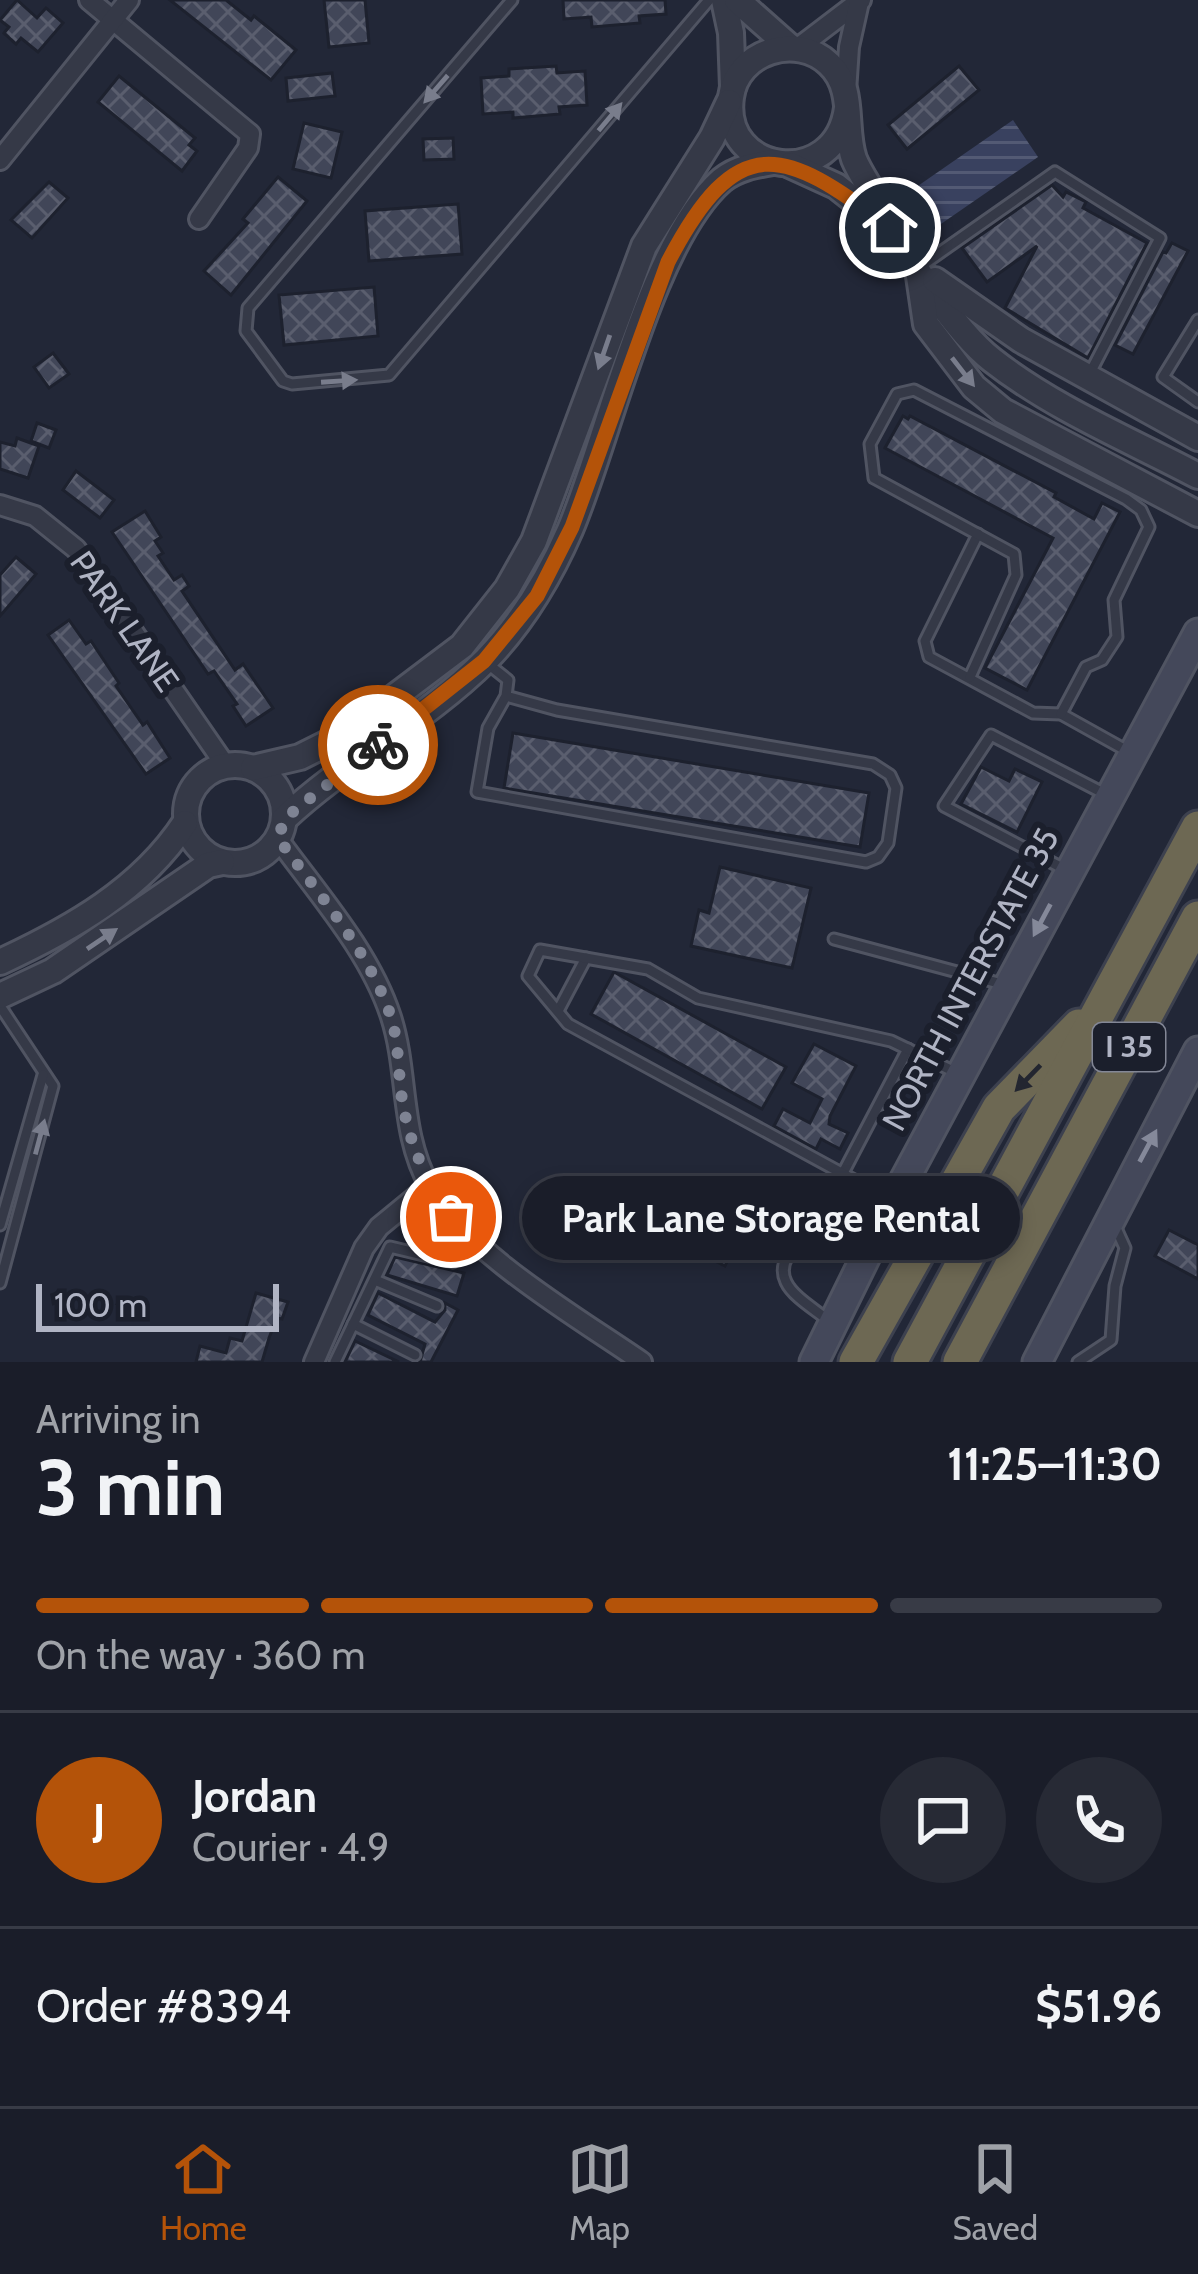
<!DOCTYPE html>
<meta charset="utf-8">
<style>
body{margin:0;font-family:Cabin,sans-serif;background:#272a35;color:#f1f3f6;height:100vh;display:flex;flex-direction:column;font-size:45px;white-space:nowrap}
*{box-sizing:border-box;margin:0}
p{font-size:39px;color:#9fa2a8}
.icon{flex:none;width:66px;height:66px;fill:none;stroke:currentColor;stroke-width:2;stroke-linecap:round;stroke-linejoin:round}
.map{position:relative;height:1362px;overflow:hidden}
.sheet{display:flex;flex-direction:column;background:#1a1d29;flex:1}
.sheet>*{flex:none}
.scale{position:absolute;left:36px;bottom:30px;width:243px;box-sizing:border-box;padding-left:12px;border:6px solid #b0b4c4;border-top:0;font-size:33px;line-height:42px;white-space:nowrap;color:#b0b4c4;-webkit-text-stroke:9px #1b1f2c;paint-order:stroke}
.pin{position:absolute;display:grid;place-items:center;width:102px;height:102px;color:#fff;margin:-51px;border:6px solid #fff;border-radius:50%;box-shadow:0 3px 12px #0007}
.courier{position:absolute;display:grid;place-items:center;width:120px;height:120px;margin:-60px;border:9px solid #b45309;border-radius:50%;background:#fff;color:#222;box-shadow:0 3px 15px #0007}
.bubble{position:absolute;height:84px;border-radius:42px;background:#1a1d29;box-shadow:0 6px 18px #0003,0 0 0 3px #383b46;font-size:39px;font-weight:700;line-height:84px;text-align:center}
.summary em{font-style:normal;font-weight:700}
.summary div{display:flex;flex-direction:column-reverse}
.summary{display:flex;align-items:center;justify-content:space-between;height:204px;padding:0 36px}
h1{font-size:78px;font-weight:700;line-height:90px}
.bar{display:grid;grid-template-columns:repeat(4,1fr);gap:18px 12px;align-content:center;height:144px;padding:0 36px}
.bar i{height:15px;border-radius:9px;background:#383b46}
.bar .active{background:#b45309}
.bar p{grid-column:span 4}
.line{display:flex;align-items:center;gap:30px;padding:0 36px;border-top:3px solid #383b46}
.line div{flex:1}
.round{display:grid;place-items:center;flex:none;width:126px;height:126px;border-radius:63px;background:#272a35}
.dock{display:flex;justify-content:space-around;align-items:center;height:168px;border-top:3px solid #383b46;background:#1a1d29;font-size:33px;color:#9fa2a8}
.dock a{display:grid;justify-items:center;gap:6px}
.dock .active{color:#b45309}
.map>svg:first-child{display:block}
.water{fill:url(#water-rules)}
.building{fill:url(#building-cross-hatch);stroke:#1d212e;stroke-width:3}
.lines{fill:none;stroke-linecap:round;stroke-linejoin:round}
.service-casing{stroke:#505462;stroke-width:15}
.minor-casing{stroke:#505462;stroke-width:24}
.tertiary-casing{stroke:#505462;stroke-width:30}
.secondary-casing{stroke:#505462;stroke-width:33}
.motorway-casing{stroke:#3d414f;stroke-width:39}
.service{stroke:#353947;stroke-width:9}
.minor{stroke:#353947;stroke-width:18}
.tertiary{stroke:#353947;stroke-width:24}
.secondary{stroke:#44485a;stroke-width:27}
.motorway{stroke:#6d6853;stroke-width:33}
.oneway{fill:#797d8c}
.oneway2{fill:#85899a}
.oneway3{fill:#232630}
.done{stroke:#7e8393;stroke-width:12;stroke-dasharray:0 21.6}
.route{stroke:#b45309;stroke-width:15}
.labels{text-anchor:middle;stroke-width:12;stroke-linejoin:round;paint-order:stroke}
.shield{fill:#1b1f2c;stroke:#838796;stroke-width:3}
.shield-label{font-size:30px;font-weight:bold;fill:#b0b4c4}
.street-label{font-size:33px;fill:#b0b4c4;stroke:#1b1f2c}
</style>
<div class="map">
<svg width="1198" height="1362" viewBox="0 0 1198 1362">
<defs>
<pattern id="water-rules" width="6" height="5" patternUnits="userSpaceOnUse" patternTransform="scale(3)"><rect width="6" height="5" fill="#39415f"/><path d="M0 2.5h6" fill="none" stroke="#535a74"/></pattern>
<pattern id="building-cross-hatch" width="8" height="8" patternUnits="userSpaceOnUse" patternTransform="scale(3)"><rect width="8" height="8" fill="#414658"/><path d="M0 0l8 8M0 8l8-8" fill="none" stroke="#5a5e6e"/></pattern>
</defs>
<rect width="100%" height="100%" fill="#222737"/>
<polygon class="water" points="1013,120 1038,157 938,226 912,190"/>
<g class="building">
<polygon points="17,0 37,18 46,8 63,23 38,52 21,38 16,44 4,33 9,27 0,20"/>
<polygon points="170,0 226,0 251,20 254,16 296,50 271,80"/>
<polygon points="324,0 365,0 369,43 329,47"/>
<polygon points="563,0 665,0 666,14 639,16 640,23 592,27 591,17 564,19"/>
<polygon points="556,66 557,73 585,71 587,105 559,107 560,114 513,118 513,112 483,114 481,78 509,76 509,69"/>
<polygon points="959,66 979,90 907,149 888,125"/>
<polygon points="332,73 335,96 288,101 286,78"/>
<polygon points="119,76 195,138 189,145 197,151 182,171 98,102"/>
<polygon points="304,123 342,132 331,178 293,169"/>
<polygon points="453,138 454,159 424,160 423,139"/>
<polygon points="278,177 307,201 231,295 204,271 248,223 243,219"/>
<polygon points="49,182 68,198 32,238 11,220"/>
<polygon points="1052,185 1063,197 1066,192 1086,202 1083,208 1147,243 1088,358 1005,308 1037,246 987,282 962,248"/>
<polygon points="458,204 462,254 369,261 365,211"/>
<polygon points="1172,243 1188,251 1133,354 1115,345 1163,252 1166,253"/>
<polygon points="374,287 378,336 284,345 279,295"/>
<polygon points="53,353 69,374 49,388 34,367"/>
<polygon points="903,416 908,419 910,416 1056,493 1054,497 1094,519 1102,503 1120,512 1027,690 985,668 1053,538 885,448"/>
<polygon points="37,423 56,430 49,448 31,441"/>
<polygon points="17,438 39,446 28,478 0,469 0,442 15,446"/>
<polygon points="76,471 114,500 100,518 63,490"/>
<polygon points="145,511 161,537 155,541 163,553 158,556 174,580 182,575 189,586 182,591 235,670 243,664 273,708 246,726 233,706 237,704 214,671 208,674 112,532"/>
<polygon points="16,557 36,574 0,616 0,575"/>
<polygon points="69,620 86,644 91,641 119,683 116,686 143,725 147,722 170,758 146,774 48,635"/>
<polygon points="513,733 869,793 860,847 504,788"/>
<polygon points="981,767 1009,781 1015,769 1042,782 1017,832 961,804"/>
<polygon points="720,867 811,888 792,968 691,946 699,910 709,913"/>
<polygon points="614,972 786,1067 762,1109 591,1014"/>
<polygon points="814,1044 856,1066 830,1116 829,1124 848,1133 840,1149 821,1139 816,1149 774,1126 783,1109 810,1123 822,1099 792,1083"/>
<polygon points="731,1202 752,1213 725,1266 704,1255"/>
<polygon points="1169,1230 1198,1245 1198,1279 1155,1256"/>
<polygon points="395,1257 464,1273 457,1296 387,1275"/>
<polygon points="256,1293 288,1302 282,1319 277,1318 269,1338 262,1362 196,1362 200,1346 226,1353 230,1338 242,1341"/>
<polygon points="378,1293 435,1322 445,1310 445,1303 458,1310 431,1362 420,1362 425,1344 368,1315"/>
<polygon points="355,1341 399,1362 345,1362"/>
</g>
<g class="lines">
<defs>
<g id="service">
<polyline points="512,0 248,308 246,331 283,381 292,384 389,375 709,0"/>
<polyline points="918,268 1055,172 1160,238 1090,373"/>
<polyline points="1198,320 1163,377 1198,402"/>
<polyline points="978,534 925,641 929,657 1033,713 1061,714 1131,753"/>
<polyline points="488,664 508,680 506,696 488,728 477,792 866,862 878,857 888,843 896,788 890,775 873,764 557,710 506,696"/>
<polyline points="970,677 1016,575 1014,554 874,478 870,444 897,394 914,390 1126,499 1141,510 1149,527 1114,600 1117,637 1102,660 1086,667 1061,714"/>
<polyline points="1068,871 944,806 991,735 1105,794"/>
<polyline points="834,939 1002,984"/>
<polyline points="0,1006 53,1086 0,1283"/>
<polyline points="558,1011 586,958"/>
<polyline points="843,1173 908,1049"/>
<polyline points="891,1200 568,1024 528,976 540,950 648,969 698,998 891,1041 955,1072"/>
<polyline points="0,1225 43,1075"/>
<polyline points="375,1280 437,1306"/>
<path d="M829,1321C816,1310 793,1297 786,1282C773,1255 810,1233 829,1227L870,1242"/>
<polyline points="353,1324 415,1355"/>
<polyline points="335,1362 390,1247 453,1262 476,1241"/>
<polyline points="1078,1362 1111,1340 1115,1286 1125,1248 1115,1226"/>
</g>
<g id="minor">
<polyline points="89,0 250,134 248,148 199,219"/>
<polyline points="798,48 861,0"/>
<polyline points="846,92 849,47 859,2"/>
<polyline points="0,160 129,0"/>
<polyline points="0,505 35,516 76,549 226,766"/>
<path d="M278,839C318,894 370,952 391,1017C409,1073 399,1132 430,1187C466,1253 580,1319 642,1362"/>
<polyline points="314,1362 364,1248 379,1227 429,1186"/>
</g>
<g id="tertiary">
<polyline points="724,0 731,33 733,87"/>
<polyline points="737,0 790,47"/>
<path d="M847,108C836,191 720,175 731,97C737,51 797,33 829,64C856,89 843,128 854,159C860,174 873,191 880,207C899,248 957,333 992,360C1053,408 1130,440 1198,476"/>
<polyline points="790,165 836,186 884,224"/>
<polyline points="919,276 926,324 974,387 1003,411 1198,514"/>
<polyline points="935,280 1021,340 1198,438"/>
<circle cx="235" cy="814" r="49"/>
<polyline points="253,768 300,757 344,735 462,646 507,589 534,541 644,246 712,138 729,102"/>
<path d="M285,818C347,760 426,720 486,660C522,623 549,578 570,530C609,439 650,243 722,180C737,168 755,165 773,162"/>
<path d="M0,962C71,929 141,890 185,823"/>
<polyline points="0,996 53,971 208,865 222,862"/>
</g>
<g id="secondary">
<polyline points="814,1362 893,1201 1198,633"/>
<polyline points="1037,1362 1198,1051"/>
</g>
<g id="motorway">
<polyline points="856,1362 999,1108 1079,1026"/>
<polyline points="910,1362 1198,828"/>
<polyline points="960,1362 1198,918"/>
</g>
</defs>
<use href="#service" class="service-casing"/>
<use href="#minor" class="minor-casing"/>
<use href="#tertiary" class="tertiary-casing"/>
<use href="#secondary" class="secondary-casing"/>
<use href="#motorway" class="motorway-casing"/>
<use href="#service" class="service"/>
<use href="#minor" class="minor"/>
<use href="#tertiary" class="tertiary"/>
<use href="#secondary" class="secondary"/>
<use href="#motorway" class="motorway"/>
</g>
<defs><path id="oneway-solid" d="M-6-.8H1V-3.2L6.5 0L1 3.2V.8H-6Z" transform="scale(3)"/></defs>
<g class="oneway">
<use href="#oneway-solid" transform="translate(436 89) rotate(131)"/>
<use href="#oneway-solid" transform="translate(610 117) rotate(-50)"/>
<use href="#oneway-solid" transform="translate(604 352) rotate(109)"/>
<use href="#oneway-solid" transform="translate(963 372) rotate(52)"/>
<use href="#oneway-solid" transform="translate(339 381) rotate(-4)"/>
<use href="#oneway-solid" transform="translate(102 939) rotate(-34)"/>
<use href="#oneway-solid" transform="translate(40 1137) rotate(-75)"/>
</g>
<g class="oneway2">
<use href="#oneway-solid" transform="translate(1042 920) rotate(118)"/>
<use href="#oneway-solid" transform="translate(1148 1146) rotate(-62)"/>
</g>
<use class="oneway3" href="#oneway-solid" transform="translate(1028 1078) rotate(134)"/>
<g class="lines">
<path class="done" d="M378,745L285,818L278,838C318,894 370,952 391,1017C399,1043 398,1072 402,1099C409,1143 426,1181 451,1217"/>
<path class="route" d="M378,745L484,661L537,596L572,527L668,262C737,130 782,145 890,228"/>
</g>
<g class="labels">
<rect class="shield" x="1093" y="1023" width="72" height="48" rx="9"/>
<g class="shield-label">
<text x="1129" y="1057">I 35</text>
</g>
<g class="street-label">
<text transform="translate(125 621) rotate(55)" y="12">PARK LANE</text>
<text transform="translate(970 979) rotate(-62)" y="12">NORTH INTERSTATE 35</text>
</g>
</g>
</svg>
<div class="scale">100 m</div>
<div class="pin" style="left:451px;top:1217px;background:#ea580c"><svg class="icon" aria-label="bag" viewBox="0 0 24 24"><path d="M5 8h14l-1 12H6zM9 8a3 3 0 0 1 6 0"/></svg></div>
<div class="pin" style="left:890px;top:228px;background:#1f2937"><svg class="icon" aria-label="home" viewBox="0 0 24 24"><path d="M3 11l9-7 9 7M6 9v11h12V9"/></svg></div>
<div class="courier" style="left:378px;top:745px"><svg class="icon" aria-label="bike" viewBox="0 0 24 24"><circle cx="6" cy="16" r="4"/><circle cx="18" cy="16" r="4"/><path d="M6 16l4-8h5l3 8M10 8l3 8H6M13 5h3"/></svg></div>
<div class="bubble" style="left:522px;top:1176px;width:498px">Park Lane Storage Rental</div>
</div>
<section class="sheet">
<div class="summary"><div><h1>3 min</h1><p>Arriving in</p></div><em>11:25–11:30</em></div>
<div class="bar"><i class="active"></i><i class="active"></i><i class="active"></i><i></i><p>On the way · 360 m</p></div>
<div class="line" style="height:216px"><b class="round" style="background:#b45309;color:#fff">J</b><div><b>Jordan</b><p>Courier · 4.9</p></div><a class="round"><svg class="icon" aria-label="chat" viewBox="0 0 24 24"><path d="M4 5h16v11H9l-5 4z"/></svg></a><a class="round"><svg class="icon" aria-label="phone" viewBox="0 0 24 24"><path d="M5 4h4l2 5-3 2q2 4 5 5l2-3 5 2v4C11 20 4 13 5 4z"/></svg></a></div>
<div class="line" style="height:156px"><div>Order #8394</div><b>$51.96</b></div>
</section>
<nav class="dock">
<a class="active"><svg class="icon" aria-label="home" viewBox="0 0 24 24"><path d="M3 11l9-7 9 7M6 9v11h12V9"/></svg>Home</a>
<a><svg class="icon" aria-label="map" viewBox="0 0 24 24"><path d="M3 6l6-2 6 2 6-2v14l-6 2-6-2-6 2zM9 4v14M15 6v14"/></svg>Map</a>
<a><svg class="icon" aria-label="saved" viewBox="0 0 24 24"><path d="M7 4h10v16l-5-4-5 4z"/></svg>Saved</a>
</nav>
